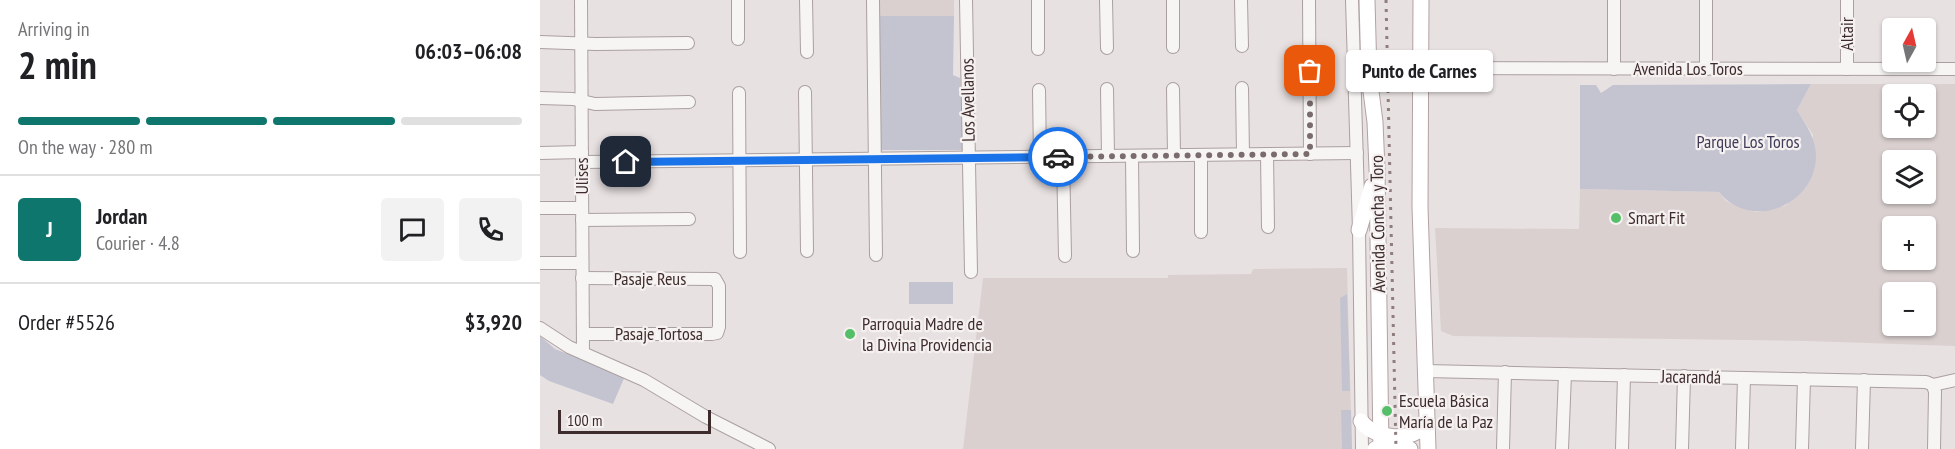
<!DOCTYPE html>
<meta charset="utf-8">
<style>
body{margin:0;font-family:"PT Sans Narrow",sans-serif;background:#f2f2f2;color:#202124;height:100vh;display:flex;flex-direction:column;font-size:22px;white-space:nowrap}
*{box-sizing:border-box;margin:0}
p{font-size:20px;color:#757577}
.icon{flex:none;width:33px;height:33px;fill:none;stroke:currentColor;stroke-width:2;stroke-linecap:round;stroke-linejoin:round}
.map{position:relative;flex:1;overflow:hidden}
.panel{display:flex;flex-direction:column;background:#fff;width:540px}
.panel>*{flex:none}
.needle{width:39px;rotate:8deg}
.fabs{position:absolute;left:1342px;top:18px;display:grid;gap:12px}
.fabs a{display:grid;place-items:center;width:54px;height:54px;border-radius:6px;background:#fff;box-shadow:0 2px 4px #0004;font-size:30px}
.scale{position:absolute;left:18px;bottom:15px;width:153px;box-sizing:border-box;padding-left:6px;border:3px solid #3e2c2c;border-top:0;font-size:16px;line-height:21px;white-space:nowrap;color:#3e2c2c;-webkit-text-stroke:4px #f6f1f1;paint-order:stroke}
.pin{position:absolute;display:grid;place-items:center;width:51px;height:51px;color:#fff;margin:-26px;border-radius:12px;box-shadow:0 3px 9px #0006}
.courier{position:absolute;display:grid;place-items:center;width:60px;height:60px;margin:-30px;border:4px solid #1a73e8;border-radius:50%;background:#fff;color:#222;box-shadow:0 2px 8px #0007}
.bubble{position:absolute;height:42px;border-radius:6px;background:#fff;box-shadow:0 2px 4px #0004;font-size:20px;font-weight:800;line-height:42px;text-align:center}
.summary em{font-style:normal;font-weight:800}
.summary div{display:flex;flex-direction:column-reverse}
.summary{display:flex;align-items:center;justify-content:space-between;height:102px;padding:0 18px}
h1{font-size:39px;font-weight:800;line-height:45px}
.bar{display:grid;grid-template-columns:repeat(4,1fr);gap:9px 6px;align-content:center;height:72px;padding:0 18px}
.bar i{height:8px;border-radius:4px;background:#e0e0e0}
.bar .selected{background:#0f766e}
.bar p{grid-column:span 4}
.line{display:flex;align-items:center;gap:15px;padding:0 18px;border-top:2px solid #e0e0e0}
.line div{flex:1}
.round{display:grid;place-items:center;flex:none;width:63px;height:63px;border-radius:6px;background:#f2f2f2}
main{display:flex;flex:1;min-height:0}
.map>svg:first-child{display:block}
.built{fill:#dad0d0;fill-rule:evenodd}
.green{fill:#c4c4d1}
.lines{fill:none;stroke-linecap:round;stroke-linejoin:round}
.minor-casing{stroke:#aba0a0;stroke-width:14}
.major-casing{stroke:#b3a2a3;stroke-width:17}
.minor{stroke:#f7f4f4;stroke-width:12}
.major{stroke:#fff;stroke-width:15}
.rail{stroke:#907d7e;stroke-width:3;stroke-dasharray:3 6;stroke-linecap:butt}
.done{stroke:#7a6b6c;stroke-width:6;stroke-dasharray:0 10.8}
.route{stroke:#1a73e8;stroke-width:8}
.poi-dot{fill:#55be68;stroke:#f6f1f1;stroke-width:2}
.labels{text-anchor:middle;stroke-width:4.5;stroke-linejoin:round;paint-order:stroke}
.street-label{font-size:18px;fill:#3e2c2c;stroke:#f6f1f1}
.park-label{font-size:18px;fill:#3f3b58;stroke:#f6f1f1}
.poi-label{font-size:18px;fill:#3e2c2c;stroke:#f6f1f1;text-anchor:start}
</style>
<main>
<section class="panel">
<div class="summary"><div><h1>2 min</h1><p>Arriving in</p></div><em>06:03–06:08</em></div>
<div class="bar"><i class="selected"></i><i class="selected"></i><i class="selected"></i><i></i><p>On the way · 280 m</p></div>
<div class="line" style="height:108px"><b class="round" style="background:#0f766e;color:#fff">J</b><div><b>Jordan</b><p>Courier · 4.8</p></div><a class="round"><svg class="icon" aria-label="chat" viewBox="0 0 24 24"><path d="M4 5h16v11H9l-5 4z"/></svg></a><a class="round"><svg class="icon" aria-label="phone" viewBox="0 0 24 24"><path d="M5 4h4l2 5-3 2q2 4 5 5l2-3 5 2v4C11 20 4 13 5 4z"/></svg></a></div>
<div class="line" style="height:78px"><div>Order #5526</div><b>$3,920</b></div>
</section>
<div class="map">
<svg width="1415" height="449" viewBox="0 0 1415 449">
<rect width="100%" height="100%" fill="#e8e1e2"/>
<g class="built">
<polygon points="338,0 414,0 414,16 339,16"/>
<path d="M1271,84H1415V346L1267,341L913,336L901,331L895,228L1039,229L1040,189L1179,192L1186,201L1204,209L1217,212L1245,206L1263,189L1273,135L1257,110ZM1353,94H1386V128H1353ZM1353,160H1386V194H1353ZM1353,226H1386V260H1353ZM1353,292H1386V326H1353Z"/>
<polygon points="807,268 812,449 423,449 443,278 628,278 628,275 711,274 713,269"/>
</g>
<g class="green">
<polygon points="339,16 414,16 413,75 420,78 423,150 341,150"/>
<path d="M1271,84L1257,110C1266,125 1276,138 1276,157C1275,205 1211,232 1179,192L1040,189V85H1056L1061,93L1073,85Z"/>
<rect x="369" y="282" width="44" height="22"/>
<polygon points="807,294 810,391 802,391 800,298"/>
<polygon points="0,336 15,349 85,376 73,404 9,381 0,375"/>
<polygon points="801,410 811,410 812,449 802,449"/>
</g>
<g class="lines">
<defs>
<g id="minor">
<polyline points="41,0 43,353"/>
<polyline points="198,0 198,39"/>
<polyline points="266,0 267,52"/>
<polyline points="333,0 336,255"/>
<polyline points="426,0 431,272"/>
<polyline points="498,0 498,49"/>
<polyline points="566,0 567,48"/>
<polyline points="633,0 633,47"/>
<polyline points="701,0 702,46"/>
<polyline points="769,0 770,154"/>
<polyline points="812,0 819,230 822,449"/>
<polyline points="1074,0 1074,69"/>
<polyline points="1166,0 1166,69"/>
<polyline points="0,42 56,44 148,43"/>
<polyline points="882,68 1415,69"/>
<polyline points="1307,69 1307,0"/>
<polyline points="702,88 703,154"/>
<polyline points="567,89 568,156"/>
<polyline points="633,89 634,155"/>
<polyline points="499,90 500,157"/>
<polyline points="265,92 267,251"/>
<polyline points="199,93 200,252"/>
<polyline points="0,98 33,99 55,104 149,102"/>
<polyline points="0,153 42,152"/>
<polyline points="727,154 728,227"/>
<polyline points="661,155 661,232"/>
<polyline points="592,156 593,251"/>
<polyline points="523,157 525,256"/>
<polyline points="42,162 817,153"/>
<polyline points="0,208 42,208"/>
<polyline points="42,220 149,219"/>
<polyline points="0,263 42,263"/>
<polyline points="42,278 175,279 179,286 179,327 177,333 172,334 43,334"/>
<polyline points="0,328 29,347 104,380 166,417 229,449"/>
<polyline points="886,371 1386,382 1393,385 1415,380"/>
<polyline points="1393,385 1395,392 1394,449"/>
<polyline points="963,449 965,372"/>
<polyline points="1022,449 1025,374"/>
<polyline points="1082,449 1084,375"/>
<polyline points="1142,449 1144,376"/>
<polyline points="1202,449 1204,378"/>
<polyline points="1262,449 1264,379"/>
<polyline points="1322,449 1324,380"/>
</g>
<g id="major">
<polyline points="827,0 829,76 835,122 837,169 841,449"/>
<polyline points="881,0 880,207 888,449"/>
<polyline points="819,230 832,186"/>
<path d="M821,421C835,440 873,443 887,423"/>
<polyline points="835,449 846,447 870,449"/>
</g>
</defs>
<use href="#minor" class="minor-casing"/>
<use href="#major" class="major-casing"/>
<use href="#minor" class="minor"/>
<use href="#major" class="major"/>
<polyline class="rail" points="846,0 856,449"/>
</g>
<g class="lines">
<polyline class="done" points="518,157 770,154 770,71"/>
<polyline class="route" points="86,162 518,157"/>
</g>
<g class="poi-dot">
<circle cx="1076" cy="218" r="6"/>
<circle cx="310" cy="334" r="6"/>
<circle cx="847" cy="411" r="6"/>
</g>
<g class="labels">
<g class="street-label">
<text transform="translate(1307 34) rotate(-90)" y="6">Altair</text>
<text x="1148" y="75">Avenida Los Toros</text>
<text transform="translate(428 100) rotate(-91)" y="6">Los Avellanos</text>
<text transform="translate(42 176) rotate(-90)" y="6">Ulises</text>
<text transform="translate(838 224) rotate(-91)" y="6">Avenida Concha y Toro</text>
<text x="110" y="285">Pasaje Reus</text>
<text x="119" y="340">Pasaje Tortosa</text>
<text transform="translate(1151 377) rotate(1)" y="6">Jacarandá</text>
</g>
<g class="park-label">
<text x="1208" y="148">Parque Los Toros</text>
</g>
<g class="poi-label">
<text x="1088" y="224">Smart Fit</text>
<text x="322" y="330">Parroquia Madre de<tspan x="322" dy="21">la Divina Providencia</tspan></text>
<text x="859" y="407">Escuela Básica<tspan x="859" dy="21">María de la Paz</tspan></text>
</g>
</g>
</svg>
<div class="fabs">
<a><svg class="needle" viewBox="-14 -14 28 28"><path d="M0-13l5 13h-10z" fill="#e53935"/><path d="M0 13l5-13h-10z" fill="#757577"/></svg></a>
<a><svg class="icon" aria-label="locate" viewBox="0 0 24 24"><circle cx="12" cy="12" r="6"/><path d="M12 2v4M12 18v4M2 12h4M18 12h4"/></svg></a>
<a><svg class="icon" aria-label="layers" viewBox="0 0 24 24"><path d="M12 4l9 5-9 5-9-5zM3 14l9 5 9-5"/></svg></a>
<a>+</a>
<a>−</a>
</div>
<div class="scale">100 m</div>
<div class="pin" style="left:770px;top:71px;background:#ea580c"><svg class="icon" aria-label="bag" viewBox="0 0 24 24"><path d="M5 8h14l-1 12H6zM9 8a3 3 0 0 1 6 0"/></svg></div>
<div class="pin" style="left:86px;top:162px;background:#1f2937"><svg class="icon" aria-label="home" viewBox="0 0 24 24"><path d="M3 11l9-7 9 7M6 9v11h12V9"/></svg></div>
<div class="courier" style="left:518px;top:157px"><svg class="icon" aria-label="car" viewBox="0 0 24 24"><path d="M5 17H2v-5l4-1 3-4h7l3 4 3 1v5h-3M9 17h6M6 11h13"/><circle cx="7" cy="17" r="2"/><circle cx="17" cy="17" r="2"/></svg></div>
<div class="bubble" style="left:806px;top:50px;width:147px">Punto de Carnes</div>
</div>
</main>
